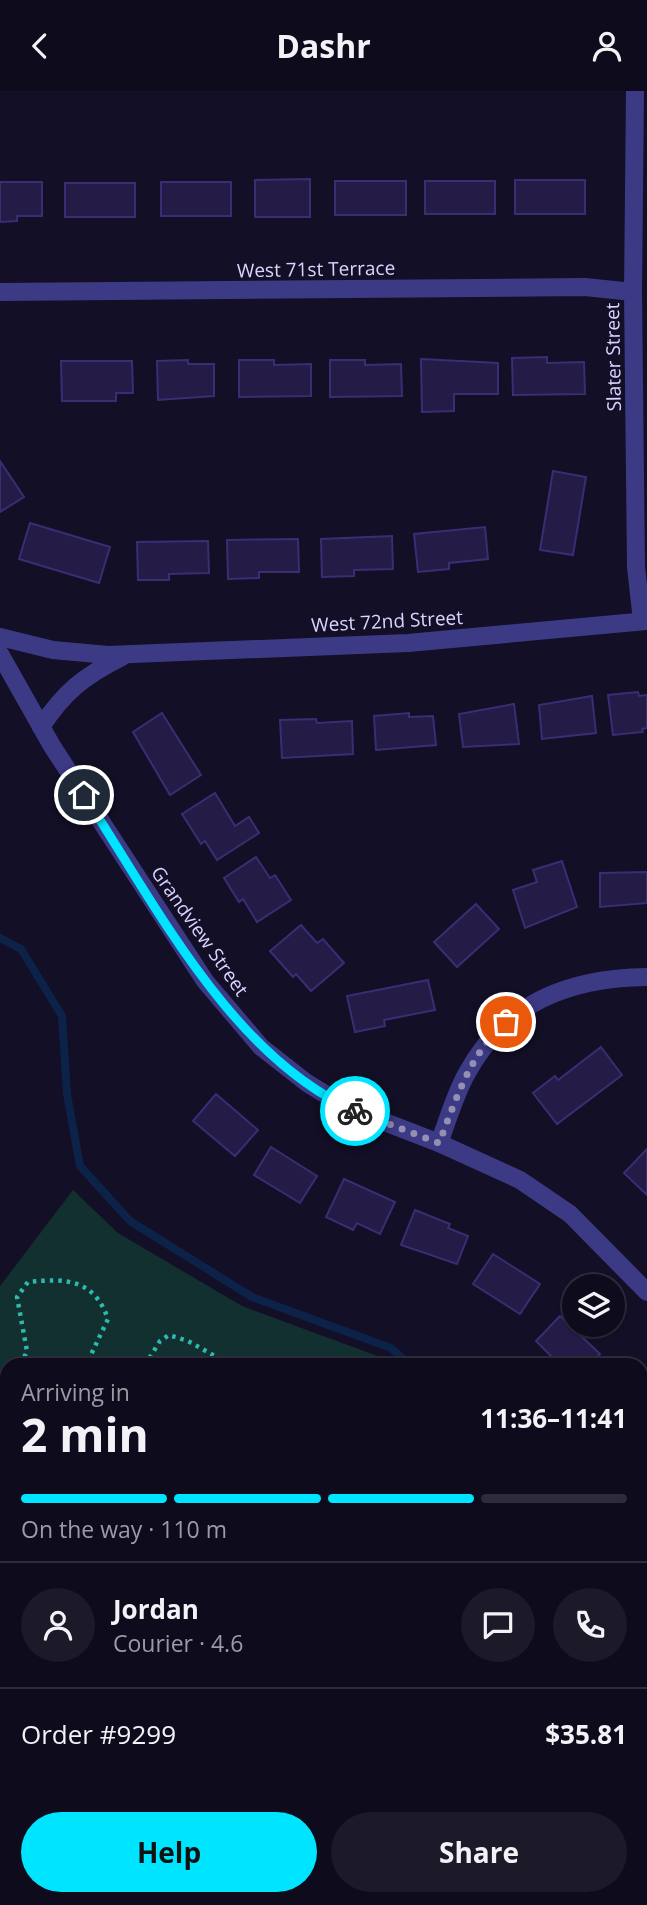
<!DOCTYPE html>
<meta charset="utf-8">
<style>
body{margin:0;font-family:"Open Sans",sans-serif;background:#1c1929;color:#f1f3f6;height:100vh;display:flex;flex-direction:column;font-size:26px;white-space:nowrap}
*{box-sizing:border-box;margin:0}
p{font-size:23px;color:#9b9ba3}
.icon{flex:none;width:38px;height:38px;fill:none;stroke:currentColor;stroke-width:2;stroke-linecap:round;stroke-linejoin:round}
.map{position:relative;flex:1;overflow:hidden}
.drawer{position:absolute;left:0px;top:1267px;width:648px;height:548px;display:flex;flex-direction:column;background:#0e0b1c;border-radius:21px 21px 0 0;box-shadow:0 2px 5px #0004,0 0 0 2px #2e2b3b}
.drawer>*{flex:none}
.fabs{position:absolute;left:562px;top:1183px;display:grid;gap:14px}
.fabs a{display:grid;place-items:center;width:63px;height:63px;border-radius:50%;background:#0e0b1c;box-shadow:0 2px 5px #0004,0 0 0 2px #2e2b3b;font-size:35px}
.pin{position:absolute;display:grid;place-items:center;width:60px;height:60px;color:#fff;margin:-30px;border:4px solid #fff;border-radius:50%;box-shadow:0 2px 7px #0007}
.courier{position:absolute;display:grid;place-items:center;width:70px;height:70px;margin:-35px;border:5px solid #00e5ff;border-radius:50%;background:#fff;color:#222;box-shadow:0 2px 9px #0007}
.overview em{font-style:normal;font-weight:700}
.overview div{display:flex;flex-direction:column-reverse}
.overview{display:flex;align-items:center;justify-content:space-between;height:119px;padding:0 21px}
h1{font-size:46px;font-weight:700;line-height:52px}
.bar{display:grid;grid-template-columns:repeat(4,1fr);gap:10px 7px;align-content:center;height:84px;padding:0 21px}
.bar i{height:9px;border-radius:5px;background:#2e2b3b}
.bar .current{background:#00e5ff}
.bar p{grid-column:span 4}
.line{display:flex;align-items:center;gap:18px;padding:0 21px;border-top:2px solid #2e2b3b}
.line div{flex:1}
.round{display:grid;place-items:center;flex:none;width:74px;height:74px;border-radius:37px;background:#1c1929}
.button{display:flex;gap:14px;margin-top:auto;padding:14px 21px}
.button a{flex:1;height:80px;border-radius:42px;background:#00e5ff;color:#111;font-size:28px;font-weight:700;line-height:80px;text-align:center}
.button a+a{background:#1c1929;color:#f1f3f6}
header{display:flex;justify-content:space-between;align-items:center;height:91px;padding:0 21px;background:#0e0b1c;font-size:32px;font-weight:700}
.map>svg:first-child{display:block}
.green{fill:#12302f}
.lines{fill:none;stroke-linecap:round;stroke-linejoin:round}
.stream{stroke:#0c2248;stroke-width:8}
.building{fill:#241b47;stroke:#3b2d73;stroke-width:2}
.path{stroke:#2fb8b0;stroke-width:4.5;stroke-dasharray:3.5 5;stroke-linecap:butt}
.minor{stroke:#3d3a85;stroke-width:18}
.done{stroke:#948fb3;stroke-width:7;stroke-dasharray:0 12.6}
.route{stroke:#00e5ff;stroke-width:9}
.labels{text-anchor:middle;stroke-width:6;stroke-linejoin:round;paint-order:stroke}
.street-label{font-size:19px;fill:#d9d4ff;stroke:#130f26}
</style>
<header><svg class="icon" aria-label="back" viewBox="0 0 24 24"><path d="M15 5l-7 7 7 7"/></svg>Dashr<svg class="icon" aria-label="person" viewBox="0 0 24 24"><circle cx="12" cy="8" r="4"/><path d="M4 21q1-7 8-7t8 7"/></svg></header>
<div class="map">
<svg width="647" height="1814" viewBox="0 0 647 1814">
<rect width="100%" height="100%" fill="#130f26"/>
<g class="green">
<polygon points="73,1099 118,1142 242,1215 383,1267 391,1274 7,1274 7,1356 0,1353 0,1195"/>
<polygon points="0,1535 7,1547 7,1624 0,1628"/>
<polygon points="640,1564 647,1573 647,1775 641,1779"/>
<polygon points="0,1730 7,1742 7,1788 0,1788"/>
<polygon points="321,1808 598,1808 588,1814 324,1814"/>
</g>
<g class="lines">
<g class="stream">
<polyline points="0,847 21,858 62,925 67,1003 80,1075 130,1130 252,1206 391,1257 410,1274"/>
<polyline points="640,1545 647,1555"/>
</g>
</g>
<g class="building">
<polygon points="310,88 310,126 255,126 255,89"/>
<rect x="515" y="89" width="70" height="34"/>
<rect x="335" y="90" width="71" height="34"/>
<rect x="425" y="90" width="70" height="33"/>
<polygon points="0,91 42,91 42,125 17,125 17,130 0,131"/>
<rect x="161" y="91" width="70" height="34"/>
<rect x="65" y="92" width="70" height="34"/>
<polygon points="547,266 547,272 584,271 585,303 513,304 512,267"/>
<polygon points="421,268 498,272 498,303 454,303 454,320 422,321"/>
<polygon points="188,269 188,273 214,273 214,305 158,309 157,270"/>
<polygon points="239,269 274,269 274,274 311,273 311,305 239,306"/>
<polygon points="330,269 365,269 365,274 401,273 402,305 330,306"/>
<polygon points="61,270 132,270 133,302 116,302 116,310 62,310"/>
<polygon points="0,370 24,406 0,421"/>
<polygon points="553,380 586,386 573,464 540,459"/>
<polygon points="30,432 110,456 99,492 19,468"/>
<polygon points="485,436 488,468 449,472 449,478 418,481 414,443"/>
<polygon points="392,445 393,478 354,479 354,485 322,486 321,448"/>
<polygon points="298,448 299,481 259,481 259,487 228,488 227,449"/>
<polygon points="208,450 209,482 169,483 169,489 138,489 137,451"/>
<polygon points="638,601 639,605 647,604 647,637 642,638 643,641 613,644 608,604"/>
<polygon points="592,605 596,642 542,648 539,614"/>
<polygon points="514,613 519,653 463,656 459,623"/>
<polygon points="162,622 201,684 170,704 133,641"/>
<polygon points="409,622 409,626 433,625 436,654 376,659 374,625"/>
<polygon points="316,628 317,632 352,630 353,663 282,667 280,629"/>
<polygon points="215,702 235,735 249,726 259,742 217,769 205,750 201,753 182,723"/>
<polygon points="256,766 270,787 275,784 291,809 257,831 243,808 239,811 224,787"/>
<polygon points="562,770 577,816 525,837 513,799 537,791 533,779"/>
<polygon points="647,781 647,812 600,816 600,782"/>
<polygon points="476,813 499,838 457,876 434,851"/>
<polygon points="301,834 317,852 323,848 344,872 311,900 296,883 293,886 270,860"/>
<polygon points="428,889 435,919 384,929 385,935 355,941 347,905"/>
<polygon points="601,956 622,984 557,1033 533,1002 555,985 558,989"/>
<polygon points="216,1003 258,1039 235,1065 193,1030"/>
<polygon points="271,1056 317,1085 300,1112 254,1084"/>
<polygon points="647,1058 647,1104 624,1082"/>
<polygon points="344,1088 395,1111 380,1143 357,1132 353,1139 326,1126"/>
<polygon points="415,1119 450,1133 448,1137 468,1145 457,1173 401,1154"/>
<polygon points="493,1163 540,1193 520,1223 473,1193"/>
<polygon points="560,1225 600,1263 590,1274 560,1274 536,1250"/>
<polygon points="640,1296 647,1300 647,1339 640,1336"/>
<polygon points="0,1788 7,1788 7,1808 54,1808 54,1814 0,1814"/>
</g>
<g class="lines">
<g class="path">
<path d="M21,1274L27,1260L17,1206L28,1191C66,1187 94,1188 108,1228L86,1274"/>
<polyline points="145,1274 160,1250 169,1244 188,1250 231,1274"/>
<polyline points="165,1274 170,1269 201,1274"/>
<polyline points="0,1288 7,1286"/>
<polyline points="0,1313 7,1313"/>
<polyline points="448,1814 455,1808"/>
</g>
<g class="minor">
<polyline points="635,0 633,201 636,476 642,530"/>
<polyline points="0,201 585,196 633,201"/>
<polyline points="0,546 53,559 108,564 408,552 647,530"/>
<polyline points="0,563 52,655 205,890 261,956 307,992 346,1016 439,1052 520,1089 570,1123 647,1201"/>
<path d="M41,636C64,601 84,585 122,566"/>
<path d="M439,1052C448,1029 455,1003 467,982C506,911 569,887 647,886"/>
<polyline points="0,1385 7,1385"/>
<polyline points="0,1649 7,1643"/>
<polyline points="101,1808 104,1814"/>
<polyline points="289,1808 293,1814"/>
</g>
</g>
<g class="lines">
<path class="done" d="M355,1020L439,1052C456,1009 470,962 506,931"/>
<path class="route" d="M84,704C156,814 231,965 355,1020"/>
</g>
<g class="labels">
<g class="street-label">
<text transform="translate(316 178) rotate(-1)" y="7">West 71st Terrace</text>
<text transform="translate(613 266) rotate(-91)" y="7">Slater Street</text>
<text transform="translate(387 530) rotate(-3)" y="7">West 72nd Street</text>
<text transform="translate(200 840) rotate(55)" y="7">Grandview Street</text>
</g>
</g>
</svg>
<div class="fabs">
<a><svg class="icon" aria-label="layers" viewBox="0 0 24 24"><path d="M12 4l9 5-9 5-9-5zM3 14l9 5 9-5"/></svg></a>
</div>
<div class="pin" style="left:506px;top:931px;background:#ea580c"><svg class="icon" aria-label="bag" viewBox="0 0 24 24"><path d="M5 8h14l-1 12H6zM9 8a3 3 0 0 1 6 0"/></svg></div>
<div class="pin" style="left:84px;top:704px;background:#1f2937"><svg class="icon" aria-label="home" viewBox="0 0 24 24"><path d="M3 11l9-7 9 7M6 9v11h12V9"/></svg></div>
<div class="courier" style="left:355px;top:1020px"><svg class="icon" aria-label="bike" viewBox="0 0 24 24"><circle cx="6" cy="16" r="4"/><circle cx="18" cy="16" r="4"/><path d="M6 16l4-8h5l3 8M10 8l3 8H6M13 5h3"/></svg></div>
<section class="drawer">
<div class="overview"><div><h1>2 min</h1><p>Arriving in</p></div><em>11:36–11:41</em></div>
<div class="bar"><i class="current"></i><i class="current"></i><i class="current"></i><i></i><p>On the way · 110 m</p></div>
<div class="line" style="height:126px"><a class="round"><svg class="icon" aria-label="person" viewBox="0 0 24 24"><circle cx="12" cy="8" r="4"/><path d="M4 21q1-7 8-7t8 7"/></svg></a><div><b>Jordan</b><p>Courier · 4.6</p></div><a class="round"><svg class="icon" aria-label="chat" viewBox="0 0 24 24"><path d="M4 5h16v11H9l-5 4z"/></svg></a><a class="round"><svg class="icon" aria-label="phone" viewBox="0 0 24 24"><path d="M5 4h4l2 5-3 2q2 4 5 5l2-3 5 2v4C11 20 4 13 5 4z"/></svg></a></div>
<div class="line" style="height:91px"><div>Order #9299</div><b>$35.81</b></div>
<div class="button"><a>Help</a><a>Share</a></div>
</section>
</div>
